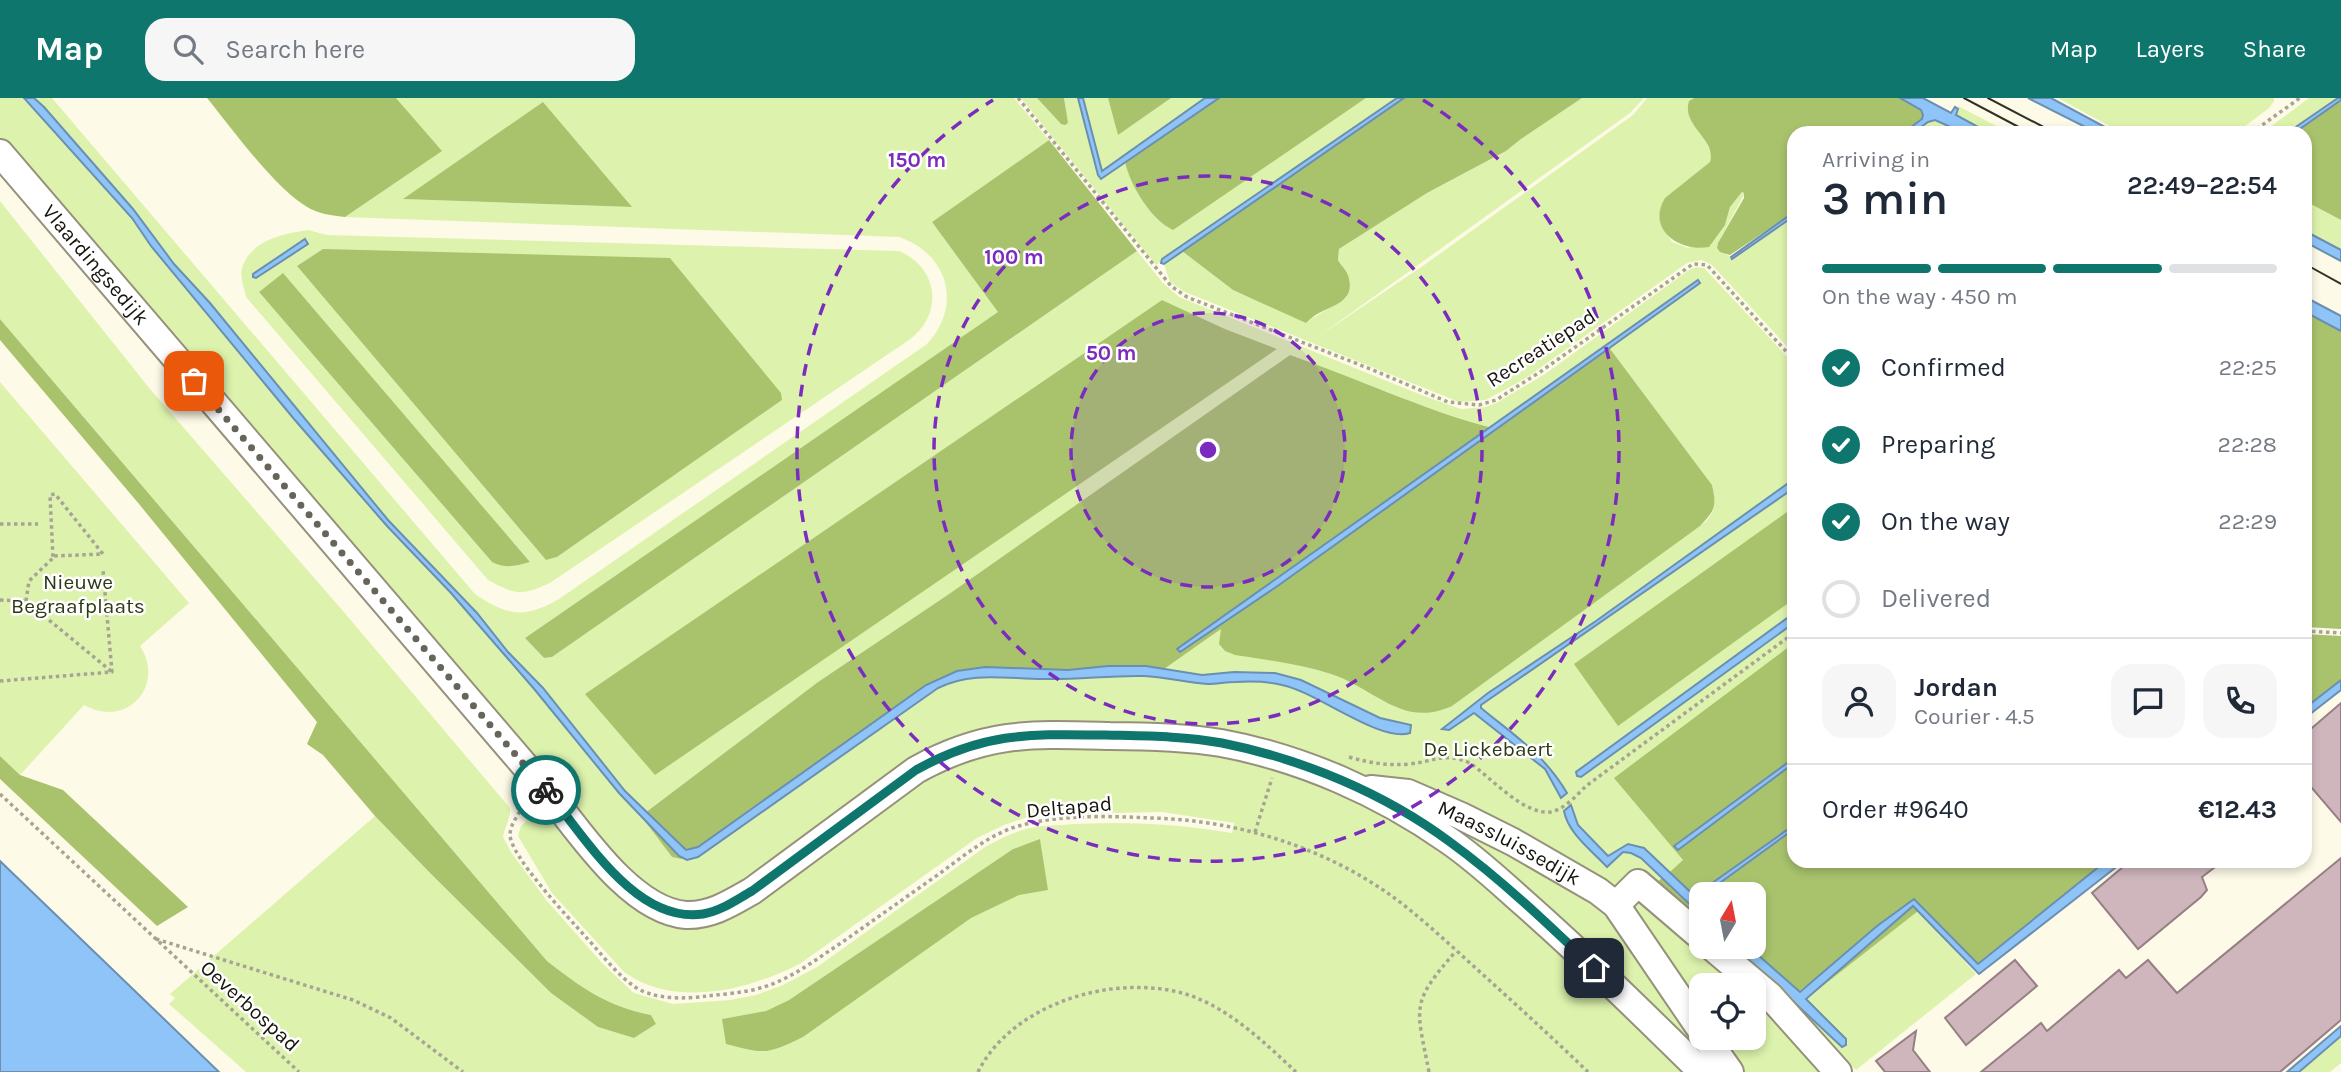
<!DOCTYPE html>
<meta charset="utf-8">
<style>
body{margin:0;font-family:Karla,sans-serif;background:#f6f6f7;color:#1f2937;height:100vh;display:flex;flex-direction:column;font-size:26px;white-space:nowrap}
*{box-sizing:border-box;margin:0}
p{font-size:23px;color:#747a83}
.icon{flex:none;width:38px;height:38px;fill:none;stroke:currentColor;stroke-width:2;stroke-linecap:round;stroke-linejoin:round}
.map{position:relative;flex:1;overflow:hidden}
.drawer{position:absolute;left:1787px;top:28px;width:525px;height:742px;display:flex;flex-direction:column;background:#fff;border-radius:21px;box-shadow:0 4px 10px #0003}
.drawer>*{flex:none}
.needle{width:46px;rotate:10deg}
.tools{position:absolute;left:1689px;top:784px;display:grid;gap:14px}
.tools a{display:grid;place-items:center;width:77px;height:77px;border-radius:14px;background:#fff;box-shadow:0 4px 10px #0003;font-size:35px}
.pin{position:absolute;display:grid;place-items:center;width:60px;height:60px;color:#fff;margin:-30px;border-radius:14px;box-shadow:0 4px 10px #0006}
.courier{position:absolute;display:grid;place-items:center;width:70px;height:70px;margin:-35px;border:5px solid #0f766e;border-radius:50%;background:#fff;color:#222;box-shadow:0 2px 9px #0007}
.head em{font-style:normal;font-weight:600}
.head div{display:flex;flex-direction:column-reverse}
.head{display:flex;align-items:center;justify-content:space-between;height:119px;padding:0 35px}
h1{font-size:46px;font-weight:600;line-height:52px}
.bar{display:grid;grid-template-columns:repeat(4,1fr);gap:10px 7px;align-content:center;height:84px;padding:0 35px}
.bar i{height:9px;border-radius:5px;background:#e0e1e3}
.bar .active{background:#0f766e}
.bar p{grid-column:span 4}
.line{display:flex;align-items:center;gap:18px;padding:0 35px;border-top:2px solid #e0e1e3}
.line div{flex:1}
.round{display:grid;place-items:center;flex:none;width:74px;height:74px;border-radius:21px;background:#f6f6f7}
ol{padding:0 35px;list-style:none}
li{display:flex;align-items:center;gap:21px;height:77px}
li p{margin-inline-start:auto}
li .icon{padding:7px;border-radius:50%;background:#0f766e;color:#fff;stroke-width:4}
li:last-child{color:#747a83}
li i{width:38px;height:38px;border:4px solid #e0e1e3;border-radius:50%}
header{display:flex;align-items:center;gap:42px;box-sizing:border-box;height:98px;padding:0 35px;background:#0f766e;color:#fff}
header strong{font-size:33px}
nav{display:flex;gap:38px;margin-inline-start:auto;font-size:24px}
.search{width:490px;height:63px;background:#f6f6f7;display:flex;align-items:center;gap:18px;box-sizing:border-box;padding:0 24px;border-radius:21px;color:#747a83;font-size:26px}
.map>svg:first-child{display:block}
.green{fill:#ddf3ad;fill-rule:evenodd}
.forest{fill:#a9c36d}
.water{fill:#8fc4f8;stroke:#6b8fb1;stroke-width:2}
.building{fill:#cfb6bd;stroke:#967e85;stroke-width:2}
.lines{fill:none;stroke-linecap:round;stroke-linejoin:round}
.minor-casing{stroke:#96917c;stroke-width:30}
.path{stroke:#a7a495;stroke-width:3.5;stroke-dasharray:3.5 3.5;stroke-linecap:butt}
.minor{stroke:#fff;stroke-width:26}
.tram{stroke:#312f26;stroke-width:2}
.done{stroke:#676459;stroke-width:7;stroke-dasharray:0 12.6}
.route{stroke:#0f766e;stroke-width:9}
.ring{fill:none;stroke:#7b2cbf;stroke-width:3.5;stroke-dasharray:12 9}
.labels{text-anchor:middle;stroke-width:5;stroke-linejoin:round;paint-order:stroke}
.street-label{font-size:21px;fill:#16140c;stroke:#fff}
.park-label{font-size:21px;fill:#2e3814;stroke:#fff}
.centre{fill:#7b2cbf;stroke:#fff;stroke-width:3.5}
.ring-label{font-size:21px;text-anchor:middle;font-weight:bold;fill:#7b2cbf;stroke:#fff;stroke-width:5;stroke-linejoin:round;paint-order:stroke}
</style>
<header>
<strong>Map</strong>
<div class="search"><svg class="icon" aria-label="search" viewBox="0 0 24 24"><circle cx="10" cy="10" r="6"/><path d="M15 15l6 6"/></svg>Search here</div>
<nav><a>Map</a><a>Layers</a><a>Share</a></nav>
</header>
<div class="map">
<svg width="2341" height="974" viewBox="0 0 2341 974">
<rect width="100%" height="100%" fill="#fefae8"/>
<g class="green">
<path d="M0,0H52L475,496C508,518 524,521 559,501L927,246C963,207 948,156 899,139L345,119L441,53L396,0H1014L1049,42L932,124L999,214L525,540L544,560L552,559L1137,153L1163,185L1179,199L1424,298L1461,311L1486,309L1498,304L1545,276L1689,172L1696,169L1704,170L1794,266V763H2020L2030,788L1948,845L1976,876L1856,972L1826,939L1809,963L1818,974H246L169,906L175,900L170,896L375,718L431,776L551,895L598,929L634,940L656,926L651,917C606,908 582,890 547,863L0,221V103L150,291L343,513L510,710C511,720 505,729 503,739L511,754L547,803L603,866L634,895L673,906L730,902L756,897L783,887L817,869L985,749C999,741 1014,734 1029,730C1045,727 1062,727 1077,726C1130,723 1180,726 1232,735L1234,725L1162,714L1063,716L1028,719L1004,727L977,740L801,865C750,892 675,911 624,874L552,795L518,738L521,728L544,707C581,750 633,829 696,826C719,825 737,813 756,802L921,681C940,671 959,661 980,654C1009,645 1042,646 1072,646C1124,646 1177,647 1228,657L1227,637L1176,631L1056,627L1016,629L976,635L942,647L908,665L741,789C680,824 655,796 611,756L438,552L0,45ZM543,5L631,109L405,101V100ZM1162,202L1225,231L1277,251L655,676L586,596ZM1608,248L1712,387C1717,410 1715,417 1696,431L1584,276L1216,520L1217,534L1157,576L1117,571L1056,576L967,571L681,761L672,759L641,718L818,584L949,496L1290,257C1357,280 1421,311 1490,329ZM1040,742L1044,768L1018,771L798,922L747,935L725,937L723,921L766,913L789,902L1013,751ZM1701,796H1754V849H1701ZM1701,887H1754V940H1701Z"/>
<path d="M1021,0H1037L1061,26L1067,24L1064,0H1078L1099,80L1101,81L1125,64C1131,87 1151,122 1173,131L1366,0H1397L1156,167Z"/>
<polygon points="1083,0 1108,0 1118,36 1171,0 1205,0 1102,73"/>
<path d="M1582,0H1644L1630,15L1319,238L1427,165L1633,17L1647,0H1694L1689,3L1712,58L1710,64L1663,129L1672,144L1688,150L1725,127L1730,109L1742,94L1745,95L1718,145L1717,150L1732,160L1794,118V256L1712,167L1701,162L1687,165L1526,280L1486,302L1459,304L1185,194L1170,184L1164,166L1182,153L1233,192L1306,224L1346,200C1353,179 1347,179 1338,162L1339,151L1427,95L1506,53L1521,41Z"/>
<polygon points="2058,0 2274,0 2274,3 2269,10 2236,35 2122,35"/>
<polygon points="2309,0 2340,0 2292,35 2262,35"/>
<polygon points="1958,8 2010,35 1989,35 1955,17"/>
<polygon points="1935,22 1964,35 1913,35 1928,24"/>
<polygon points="2305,103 2341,122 2341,151 2305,132"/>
<path d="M308,132L327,137L899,153C939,170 944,216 909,242L550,485C521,498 516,497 488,482L246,199C244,190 240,179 242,170C251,142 282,136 308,132ZM297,168L782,302L557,459L546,462ZM283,176L530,464H529C515,468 505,471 492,464L259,194Z"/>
<path d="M0,284L189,505L140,548C166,588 126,631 84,607L20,677L0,658Z"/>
<polygon points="2341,938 2341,965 2330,974 2299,974"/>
</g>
<g class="forest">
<path d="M207,0H396L442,53L345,119C337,118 327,117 318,114C283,103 232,30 207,0Z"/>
<polygon points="1037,0 1064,0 1068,25 1065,27 1061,26"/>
<polygon points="1108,0 1171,0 1118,37"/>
<path d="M1219,0H1366L1173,132C1151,122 1130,87 1125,64Z"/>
<path d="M1404,0H1582L1521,41L1506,53L1427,95L1339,151L1338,162C1341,168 1348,173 1349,181C1354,203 1334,207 1319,215C1315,217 1310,221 1306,225L1233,192L1182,153Z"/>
<path d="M1694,0H1900L1921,12L1923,17L1922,21L1903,35H1794V114L1730,157L1720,154L1717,150L1718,145L1744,100V95L1742,94L1730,109L1725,127L1709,149C1679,154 1646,131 1665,100L1710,64C1717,41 1681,28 1689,3Z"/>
<polygon points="2341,0 2341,122 2305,103 2305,35 2292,35"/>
<polygon points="543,4 632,109 403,101"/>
<polygon points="1049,42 1137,153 552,559 544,560 525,540 998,214 932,124"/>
<polygon points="323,151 670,160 781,295 782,302 557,459 546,462 297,168"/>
<path d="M283,175L530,464C516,468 505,471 492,464L259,194Z"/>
<polygon points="1162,202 1225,231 1277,251 655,677 585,596"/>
<polygon points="2305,204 2341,223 2341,531 2305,529"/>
<path d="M0,221L547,863C582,890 606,908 651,917L656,926L634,940L598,929L551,895L431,776L375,718L323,657L307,646L317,624L139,406L0,242Z"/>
<path d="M1608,248L1712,387C1717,409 1715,412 1700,428L1452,608C1402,631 1375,590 1331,576C1300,566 1267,562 1235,557L1225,553L1219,546L1221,531L1157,576H1056L967,571L681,761L672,759L641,718L818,584L949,496L1290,257C1357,280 1421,311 1489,329Z"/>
<polygon points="1794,409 1794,501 1618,628 1574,566"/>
<polygon points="2305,536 2341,538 2341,582 2305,610"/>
<polygon points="1794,545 1794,763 2106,763 1977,866 1915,802 1798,894 1749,849 1754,849 1754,796 1701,796 1701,804 1670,774 1683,762 1614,680"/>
<polygon points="0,658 20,677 63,692 188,809 157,828 0,681"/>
<path d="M1040,741L1048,792L1019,797L971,820L803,939C766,957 765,956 726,946L722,921L766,913L789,902L1013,751Z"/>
<polygon points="1662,780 1701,817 1701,824 1656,785"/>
<polygon points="1913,807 1918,813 1806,901"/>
</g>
<g class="water">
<path d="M24,0H34L44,9L133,111L174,166L210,205L388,422L477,515L508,554L543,590L625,693L686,752L698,749L926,587L957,573L985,569L1068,572L1108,568H1146L1202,577L1234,574L1275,575L1301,582L1380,620L1411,627L1410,635C1380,645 1317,594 1282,587C1267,583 1250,583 1235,584C1226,584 1217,586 1208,586C1187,585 1166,579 1144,578C1111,577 1077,582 1043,581C1007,581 972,573 938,590L698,759L687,762L679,758L619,695L535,592L451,495L387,428L294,321L151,148L132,120Z"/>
<polygon points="1078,0 1083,0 1102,73 1205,0 1219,0 1101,81 1098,77"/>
<polygon points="1397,0 1404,0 1164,166 1161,165 1162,161"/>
<polygon points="1900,0 1923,0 1951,15 1955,9 1958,11 1956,17 1989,35 1964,35 1935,22 1928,24 1913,35 1903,35 1922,21 1923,17 1921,12"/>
<polygon points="2028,0 2051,0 2116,35 2097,35"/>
<polygon points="2338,0 2341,0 2341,2 2294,35 2287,35"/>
<polygon points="1794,114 1794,118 1732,161 1731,159"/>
<polygon points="2305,133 2341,152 2341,163 2305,144"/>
<polygon points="305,141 308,146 256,180 253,179 253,176"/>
<polygon points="1698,182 1700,185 1279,487 1180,554 1177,551"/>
<polygon points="2305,199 2341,218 2341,233 2305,214"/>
<path d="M1794,381V390L1481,607V610C1515,638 1544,656 1567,695L1561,700L1545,671L1474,615L1449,632L1442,631L1488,595L1596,523Z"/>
<polygon points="1794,515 1794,525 1581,679 1577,678 1576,674"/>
<polygon points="2341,582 2341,592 2305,620 2305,610"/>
<polygon points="1794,660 1794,665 1678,752 1674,748"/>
<path d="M1571,707L1578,727L1608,758L1628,746L1644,750L1701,804V817L1641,760L1631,755L1623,754L1607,769C1591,752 1568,735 1564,713Z"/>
<polygon points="1794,727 1794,731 1710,792 1708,791 1708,788"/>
<polygon points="0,763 219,974 0,974"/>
<polygon points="2106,763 2124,763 1979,876 1913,808 1806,901 1846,941 1846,947 1842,949 1735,849 1749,849 1800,894 1877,828 1914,801 1978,866"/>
<polygon points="2341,928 2341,938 2299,974 2287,974"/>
</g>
<g class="building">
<polygon points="2341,605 2341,724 2305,682 2305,636"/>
<polygon points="2341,760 2341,922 2280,974 1981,974 2041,925 2047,933 2119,872 2126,880 2148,862 2177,895"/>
<polygon points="2130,763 2223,763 2202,779 2207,792 2201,799 2138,851 2092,795"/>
<polygon points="2015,862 2037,888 1966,947 1945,920"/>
<polygon points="1916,933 1913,952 1930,974 1885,974 1876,963"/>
</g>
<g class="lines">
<defs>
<g id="minor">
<path id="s1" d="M0,55L550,697C581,736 632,813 686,817C711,818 731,805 752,793L916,672C986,633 1032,636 1110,638C1147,638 1184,639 1221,645C1302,660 1381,695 1448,742C1476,761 1500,784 1525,806C1586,860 1644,917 1702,974"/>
<path id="s2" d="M1371,691L1408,695L1461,718L1513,744L1598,793L1616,807L1701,932"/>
<polyline points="1616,807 1638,785 1701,839"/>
<polyline points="1712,849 1770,898 1838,974"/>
<polyline points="1706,940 1730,974"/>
</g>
</defs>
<use href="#minor" class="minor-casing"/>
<g class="path">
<polyline points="1018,0 1171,188 1187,199 1373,272 1448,304 1479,307 1496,302 1540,274 1693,166 1707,167 1794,262"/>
<polyline points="2251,35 2300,0"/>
<polyline points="0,426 38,426"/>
<polyline points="0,502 26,503 112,574"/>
<polyline points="26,503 29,483 53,460 54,458 103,456 55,396 50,397 53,460"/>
<polyline points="2305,533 2341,535"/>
<polyline points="0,583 112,574 103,472"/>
<path d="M1349,659C1370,665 1388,668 1410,666C1436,663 1443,654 1470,665C1490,679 1524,717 1550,714C1564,712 1577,697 1586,688L1794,535"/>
<polyline points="0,696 299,974"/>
<path d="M524,700C523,714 511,722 510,736C509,757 569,820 584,837C600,854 616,876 635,889C655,902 685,901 707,898C724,896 743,895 760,890C790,882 815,862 841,845C874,822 906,799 939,776C962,759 985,740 1012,730C1055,716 1107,718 1151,720C1241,722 1334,752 1405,808C1435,832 1462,858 1490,883C1523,913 1556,943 1588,974"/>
<polyline points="1255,734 1272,680"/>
<polyline points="156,841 353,902 391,920 463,974"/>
<path d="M978,974C1012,906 1111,876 1182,895C1226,907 1264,944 1296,974"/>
<path d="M1429,974C1416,907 1410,906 1456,853"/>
</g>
<use href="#minor" class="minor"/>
<g class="tram">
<polyline points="1964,0 2030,35"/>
<polyline points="1988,0 2055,35"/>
<polyline points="2305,166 2341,186"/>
</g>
</g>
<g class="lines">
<polyline class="done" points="194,283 546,692"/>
<path class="route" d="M546,692C584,737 635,826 703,816C721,813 736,802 752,793L916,672C985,634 1029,636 1106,637C1144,638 1184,638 1222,645C1302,661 1384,695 1450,744C1501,781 1548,826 1594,870"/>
</g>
<circle cx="1208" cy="352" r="137" fill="#7b2cbf" fill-opacity=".12"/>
<g class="ring">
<circle cx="1208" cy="352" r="137"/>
<circle cx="1208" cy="352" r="274"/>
<path d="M1423 2A411 411 0 1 1 993 2"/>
</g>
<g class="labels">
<g class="street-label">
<text dy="7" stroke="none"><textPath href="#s1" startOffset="147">Vlaardingsedijk</textPath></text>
<text transform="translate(1541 250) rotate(-33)" y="7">Recreatiepad</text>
<text transform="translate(1069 709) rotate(-5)" y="7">Deltapad</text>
<text dy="7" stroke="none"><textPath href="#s2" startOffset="150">Maassluissedijk</textPath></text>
<text transform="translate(250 908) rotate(42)" y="7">Oeverbospad</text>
</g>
<g class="park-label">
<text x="78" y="491">Nieuwe<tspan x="78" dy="24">Begraafplaats</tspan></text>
<text x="1488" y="658">De Lickebaert</text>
</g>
</g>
<circle cx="1208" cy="352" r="10" class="centre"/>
<g class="ring-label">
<text x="917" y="69">150 m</text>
<text x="1014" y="166">100 m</text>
<text x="1111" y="262">50 m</text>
</g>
</svg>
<div class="tools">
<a><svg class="needle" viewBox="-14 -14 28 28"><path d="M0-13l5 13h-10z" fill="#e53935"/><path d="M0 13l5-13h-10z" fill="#747a83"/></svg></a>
<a><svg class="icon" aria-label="locate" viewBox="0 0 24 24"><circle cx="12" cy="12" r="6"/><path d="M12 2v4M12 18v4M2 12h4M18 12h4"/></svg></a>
</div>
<div class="pin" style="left:194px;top:283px;background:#ea580c"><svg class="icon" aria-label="bag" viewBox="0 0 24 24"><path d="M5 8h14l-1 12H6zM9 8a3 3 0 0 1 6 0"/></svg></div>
<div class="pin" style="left:1594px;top:870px;background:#1f2937"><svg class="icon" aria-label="home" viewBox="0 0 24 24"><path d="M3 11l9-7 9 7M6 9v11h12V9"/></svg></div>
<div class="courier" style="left:546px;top:692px"><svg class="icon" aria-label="bike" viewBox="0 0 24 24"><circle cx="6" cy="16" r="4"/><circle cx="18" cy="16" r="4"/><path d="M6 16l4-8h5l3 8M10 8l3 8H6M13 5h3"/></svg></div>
<section class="drawer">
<div class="head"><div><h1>3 min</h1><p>Arriving in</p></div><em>22:49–22:54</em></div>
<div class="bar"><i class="active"></i><i class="active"></i><i class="active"></i><i></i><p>On the way · 450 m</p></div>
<ol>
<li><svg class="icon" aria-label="check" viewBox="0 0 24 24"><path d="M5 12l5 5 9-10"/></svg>Confirmed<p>22:25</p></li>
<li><svg class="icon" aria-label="check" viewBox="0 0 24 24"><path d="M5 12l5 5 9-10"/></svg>Preparing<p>22:28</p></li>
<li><svg class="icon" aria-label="check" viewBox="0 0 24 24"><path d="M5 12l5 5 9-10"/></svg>On the way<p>22:29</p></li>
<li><i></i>Delivered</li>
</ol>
<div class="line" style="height:126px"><a class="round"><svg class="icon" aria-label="person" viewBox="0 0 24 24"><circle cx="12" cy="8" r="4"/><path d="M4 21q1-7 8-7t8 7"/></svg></a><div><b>Jordan</b><p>Courier · 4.5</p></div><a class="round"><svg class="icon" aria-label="chat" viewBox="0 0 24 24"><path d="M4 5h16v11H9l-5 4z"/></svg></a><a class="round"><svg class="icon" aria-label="phone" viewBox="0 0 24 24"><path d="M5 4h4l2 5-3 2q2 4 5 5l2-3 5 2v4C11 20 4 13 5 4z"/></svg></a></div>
<div class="line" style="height:91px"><div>Order #9640</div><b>€12.43</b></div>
</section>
</div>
